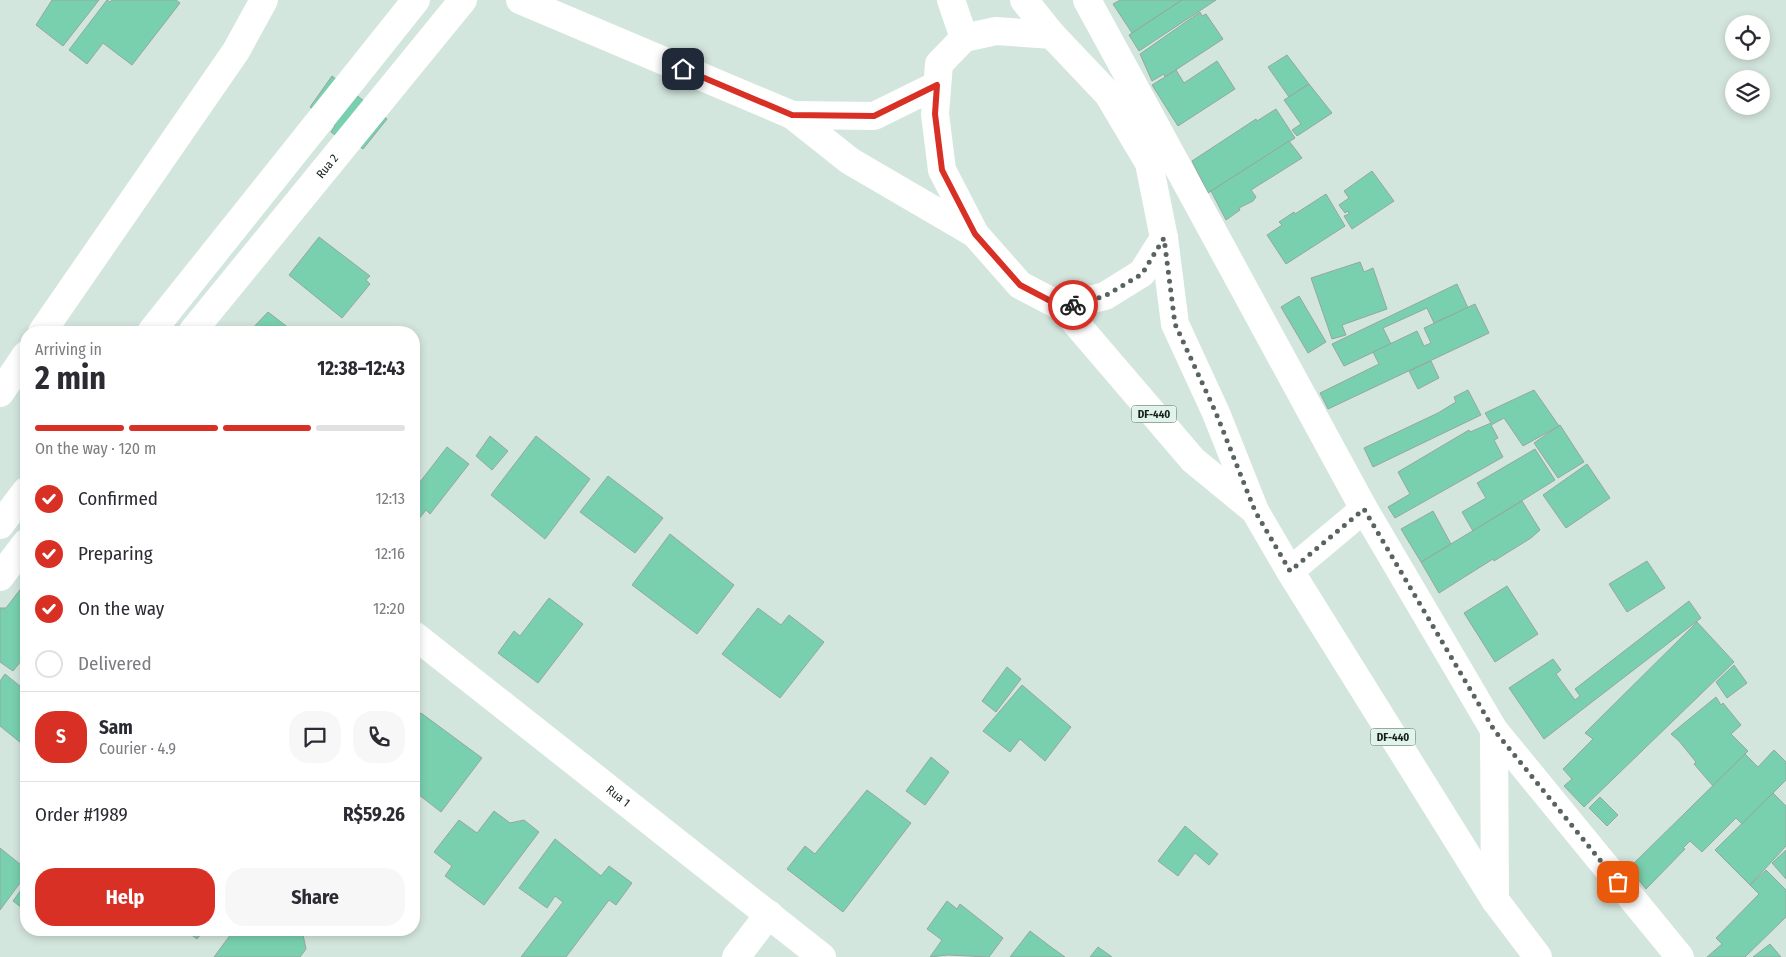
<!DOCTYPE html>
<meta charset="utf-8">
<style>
body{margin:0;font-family:"Fira Sans Condensed",sans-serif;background:#f7f7f7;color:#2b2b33;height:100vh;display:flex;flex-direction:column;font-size:19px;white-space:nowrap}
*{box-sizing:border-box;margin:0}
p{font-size:16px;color:#7c7c81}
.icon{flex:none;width:28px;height:28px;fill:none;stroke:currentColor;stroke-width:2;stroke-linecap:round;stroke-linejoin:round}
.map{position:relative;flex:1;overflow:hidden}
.side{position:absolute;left:20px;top:326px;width:400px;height:610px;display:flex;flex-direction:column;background:#fff;border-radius:20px;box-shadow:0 2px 8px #0003}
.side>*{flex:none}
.fabs{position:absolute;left:1725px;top:15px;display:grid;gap:10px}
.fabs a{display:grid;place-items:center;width:45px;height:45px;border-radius:50%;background:#fff;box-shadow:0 2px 8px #0003;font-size:25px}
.pin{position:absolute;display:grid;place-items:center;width:42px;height:42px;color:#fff;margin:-21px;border-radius:10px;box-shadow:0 2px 8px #0006}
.courier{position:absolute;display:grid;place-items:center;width:50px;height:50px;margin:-25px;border:4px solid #d93025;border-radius:50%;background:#fff;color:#222;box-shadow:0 1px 6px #0007}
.head em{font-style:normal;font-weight:700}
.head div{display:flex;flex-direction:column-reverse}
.head{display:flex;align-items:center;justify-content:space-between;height:85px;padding:0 15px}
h1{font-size:32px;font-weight:700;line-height:38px}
.bar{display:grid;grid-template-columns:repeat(4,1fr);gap:8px 5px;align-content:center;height:60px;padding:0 15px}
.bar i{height:6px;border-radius:4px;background:#e1e1e2}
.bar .on{background:#d93025}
.bar p{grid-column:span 4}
.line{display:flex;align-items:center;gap:12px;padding:0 15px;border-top:1px solid #e1e1e2}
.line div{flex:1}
.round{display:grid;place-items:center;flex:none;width:52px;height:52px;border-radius:20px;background:#f7f7f7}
ol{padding:0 15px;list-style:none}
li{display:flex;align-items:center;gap:15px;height:55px}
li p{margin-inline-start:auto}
li .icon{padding:5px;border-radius:50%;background:#d93025;color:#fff;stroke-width:4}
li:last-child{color:#7c7c81}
li i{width:28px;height:28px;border:2px solid #e1e1e2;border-radius:50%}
.cta{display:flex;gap:10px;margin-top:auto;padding:10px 15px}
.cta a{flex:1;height:58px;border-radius:20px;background:#d93025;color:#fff;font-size:20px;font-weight:700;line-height:58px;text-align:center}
.cta a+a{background:#f7f7f7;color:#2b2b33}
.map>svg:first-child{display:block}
.building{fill:#79d0ae;stroke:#95a79f}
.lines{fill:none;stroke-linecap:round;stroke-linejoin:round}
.street{stroke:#fff;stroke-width:28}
.secondary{stroke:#fff;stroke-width:28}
.primary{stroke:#fff;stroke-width:28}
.done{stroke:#59645f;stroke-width:5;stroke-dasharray:0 9}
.route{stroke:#d93025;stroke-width:6}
.labels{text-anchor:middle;stroke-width:4;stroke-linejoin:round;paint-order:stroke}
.shield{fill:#e0f4eb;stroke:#535e59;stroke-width:1}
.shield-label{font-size:11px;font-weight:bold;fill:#171e1b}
.street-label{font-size:12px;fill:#171e1b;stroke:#e0f4eb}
</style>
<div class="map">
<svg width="1786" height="957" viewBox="0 0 1786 957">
<rect width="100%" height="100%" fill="#d3e6de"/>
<g class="building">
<polygon points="52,0 99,0 63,46 36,25"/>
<polygon points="107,0 110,2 112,0 176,0 180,3 132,65 103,43 87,64 69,50"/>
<polygon points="1120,0 1182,0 1132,33 1113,4"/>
<polygon points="1182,0 1216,0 1139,51 1129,35"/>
<polygon points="1200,12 1202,16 1206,14 1223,39 1165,77 1164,74 1152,81 1140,54"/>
<polygon points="1287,55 1309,84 1289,97 1268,67"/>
<polygon points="1217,61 1235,89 1178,126 1152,85 1176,70 1184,83"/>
<polygon points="332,76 387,119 363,149 345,135 342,140 331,132 335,126 310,107"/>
<polygon points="1309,84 1332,113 1297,136 1292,130 1301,124 1284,100"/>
<polygon points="1276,109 1295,138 1208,193 1192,161 1256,119 1257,121"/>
<polygon points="1289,141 1302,158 1251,190 1256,197 1253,201 1239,208 1240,210 1226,220 1211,191"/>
<polygon points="1372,171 1394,201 1352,229 1344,216 1349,214 1348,211 1345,213 1339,205 1349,198 1344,191"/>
<polygon points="1326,194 1345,226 1286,264 1267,235 1282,225 1279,222 1294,212 1295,214"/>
<polygon points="319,237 370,276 366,280 370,284 342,318 289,275"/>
<polygon points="1360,262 1364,272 1373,268 1387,309 1342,325 1346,335 1332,339 1311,278"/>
<polygon points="1457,284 1468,308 1434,323 1427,308 1383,328 1391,344 1344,366 1332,344"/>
<polygon points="1299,296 1326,342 1308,353 1281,307"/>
<polygon points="1475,304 1489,333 1328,409 1320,393 1379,364 1373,352 1417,331 1424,346 1431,343 1424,328"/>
<polygon points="268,312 294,332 249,332"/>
<polygon points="1431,361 1439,378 1418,389 1409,371"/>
<polygon points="1468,390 1481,415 1373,467 1364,448 1438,413 1456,402 1454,397"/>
<polygon points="1534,390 1559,426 1523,446 1504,418 1491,425 1498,438 1494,440 1503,457 1395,518 1388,507 1410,494 1398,472 1469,430 1470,432 1491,423 1485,413"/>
<polygon points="1560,425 1584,462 1558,478 1534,443"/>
<polygon points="490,436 508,451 492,470 476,456"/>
<polygon points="536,436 590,479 545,539 491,495"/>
<polygon points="447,447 469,464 430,514 426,510 414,525 414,477 420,482"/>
<polygon points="1535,449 1555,480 1473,531 1462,512 1486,498 1477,483"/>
<polygon points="1587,464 1610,498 1566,528 1543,495"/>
<polygon points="608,476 663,518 635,553 580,512"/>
<polygon points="1522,501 1540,530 1531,538 1494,561 1493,559 1439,593 1421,562"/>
<polygon points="1433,511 1451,544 1421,562 1401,529"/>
<polygon points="670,534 734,585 697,634 632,585"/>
<polygon points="1647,561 1665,588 1627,612 1609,584"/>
<polygon points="26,582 26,655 13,671 0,662 0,608 6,608"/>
<polygon points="1507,586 1538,634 1495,662 1464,613"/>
<polygon points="549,598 583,624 538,683 498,653 514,631 520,636"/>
<polygon points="1689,601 1701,618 1544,739 1509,688 1553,659 1561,670 1556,674 1575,700 1580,696 1575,689"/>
<polygon points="758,608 781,625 789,615 824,642 780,698 722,654"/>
<polygon points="1697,622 1734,662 1584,807 1564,786 1572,779 1563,769 1593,739 1585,733"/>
<polygon points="1734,665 1747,683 1727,698 1716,682"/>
<polygon points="1007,667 1021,679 996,712 982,701"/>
<polygon points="5,674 26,691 26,747 0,726 0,681"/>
<polygon points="1022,685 1071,727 1045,761 1020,739 1010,752 983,731"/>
<polygon points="1716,697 1721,705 1723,703 1741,725 1731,734 1748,751 1713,786 1694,764 1696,762 1679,741 1671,734"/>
<polygon points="414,711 419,715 421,713 482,758 441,812 414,791"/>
<polygon points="1774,750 1786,762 1786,780 1742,824 1736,818 1702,852 1690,841 1683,848 1685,849 1646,889 1629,868 1745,754 1758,767"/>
<polygon points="931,757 949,772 925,805 906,791"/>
<polygon points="867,790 911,823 843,912 787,869 805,846 815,854"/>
<polygon points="1773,793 1786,806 1786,846 1750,885 1715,850"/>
<polygon points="1600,797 1618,815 1607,826 1589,808"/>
<polygon points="494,811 510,823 524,820 539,832 484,905 445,876 452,866 434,852 459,820 477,833"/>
<polygon points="1185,826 1218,854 1209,865 1195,853 1178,876 1158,861"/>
<polygon points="555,839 601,876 609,866 632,883 616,905 609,900 566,957 521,957 563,902 555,896 547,908 519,888"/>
<polygon points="0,848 26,869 26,881 23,879 0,910"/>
<polygon points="1786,850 1786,879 1772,863"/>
<polygon points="1766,870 1786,890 1786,917 1745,957 1707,957 1722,944 1716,938 1759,894 1750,885"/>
<polygon points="26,883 26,911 13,901"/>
<polygon points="947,901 957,909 960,904 1003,938 989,957 948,955 930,957 942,940 927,929"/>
<polygon points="185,930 204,930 197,939"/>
<polygon points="234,930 302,930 306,949 300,957 214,957"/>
<polygon points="1030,931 1051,947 1065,957 1010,957"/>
<polygon points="1770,944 1781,957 1753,957"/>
<polygon points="1098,947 1112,957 1090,957"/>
</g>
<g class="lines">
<g class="street">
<polyline points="1087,0 1364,509 1494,730 1680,957"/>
<polyline points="42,332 236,51 264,0"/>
<polyline points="151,332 416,0"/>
<path id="s1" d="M192,332L463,0"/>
<polyline points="0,393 26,355"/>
<polyline points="0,525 26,491"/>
<polyline points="1290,571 1364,509"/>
<polyline points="0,577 26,543"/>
<path id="s2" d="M414,635L822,957"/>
<polyline points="736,957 769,914"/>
</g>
<g class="secondary">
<polyline points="520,0 792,115 850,161 975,234"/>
<polyline points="792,115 874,116 937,85"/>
</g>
<g class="primary">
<polyline points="951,0 964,38"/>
<polyline points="1024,0 1052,35"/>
<polygon points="996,31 1052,35 1108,94 1149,163 1164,238 1142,273 1105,296 1062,307 1020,285 975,234 942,170 935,114 939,64 964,38"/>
<polyline points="1164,238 1175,324 1216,413 1255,511 1290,571 1495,900 1538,957"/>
<polyline points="1062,307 1193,460 1254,510"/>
<polyline points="1494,730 1495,900"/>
</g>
</g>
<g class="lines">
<polyline class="done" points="1073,305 1105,296 1142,274 1164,238 1175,324 1216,413 1255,511 1290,571 1364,509 1494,730 1618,882"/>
<polyline class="route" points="683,69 792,115 874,116 937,85 935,114 942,170 975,234 1020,285 1062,307 1073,305"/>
</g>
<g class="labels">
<g class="shield">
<rect x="1131.5" y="405.5" width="45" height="17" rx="4"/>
<rect x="1370.5" y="728.5" width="45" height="17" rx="4"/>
</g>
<g class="shield-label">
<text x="1154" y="418">DF-440</text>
<text x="1393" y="741">DF-440</text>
</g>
<g class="street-label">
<text dy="4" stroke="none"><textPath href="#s1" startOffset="214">Rua 2</textPath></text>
<text dy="4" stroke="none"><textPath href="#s2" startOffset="260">Rua 1</textPath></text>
</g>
</g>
</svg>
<div class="fabs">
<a><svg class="icon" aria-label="locate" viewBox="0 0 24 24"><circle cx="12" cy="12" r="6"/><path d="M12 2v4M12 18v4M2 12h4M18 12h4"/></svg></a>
<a><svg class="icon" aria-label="layers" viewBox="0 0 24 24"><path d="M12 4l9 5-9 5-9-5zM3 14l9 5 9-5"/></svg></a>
</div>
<div class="pin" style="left:1618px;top:882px;background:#ea580c"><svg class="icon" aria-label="bag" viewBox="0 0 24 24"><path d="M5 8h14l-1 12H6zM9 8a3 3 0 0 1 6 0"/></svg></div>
<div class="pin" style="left:683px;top:69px;background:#1f2937"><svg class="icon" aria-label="home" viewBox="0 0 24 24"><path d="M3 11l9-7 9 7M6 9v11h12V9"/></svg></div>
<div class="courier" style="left:1073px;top:305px"><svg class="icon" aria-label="bike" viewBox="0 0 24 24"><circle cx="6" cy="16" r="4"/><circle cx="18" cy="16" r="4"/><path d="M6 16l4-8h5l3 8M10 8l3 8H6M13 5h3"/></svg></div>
<section class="side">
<div class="head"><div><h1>2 min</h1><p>Arriving in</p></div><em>12:38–12:43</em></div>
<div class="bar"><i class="on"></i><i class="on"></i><i class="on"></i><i></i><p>On the way · 120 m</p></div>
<ol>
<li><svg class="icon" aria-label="check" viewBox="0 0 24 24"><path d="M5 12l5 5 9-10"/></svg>Confirmed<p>12:13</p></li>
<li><svg class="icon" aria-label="check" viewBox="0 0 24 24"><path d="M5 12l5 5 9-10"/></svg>Preparing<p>12:16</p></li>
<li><svg class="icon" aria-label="check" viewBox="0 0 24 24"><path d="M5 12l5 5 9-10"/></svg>On the way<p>12:20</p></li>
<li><i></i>Delivered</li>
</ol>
<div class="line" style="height:90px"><b class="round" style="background:#d93025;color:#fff">S</b><div><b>Sam</b><p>Courier · 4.9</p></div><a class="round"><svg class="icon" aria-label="chat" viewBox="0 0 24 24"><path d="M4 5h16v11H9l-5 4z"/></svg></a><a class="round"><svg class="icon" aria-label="phone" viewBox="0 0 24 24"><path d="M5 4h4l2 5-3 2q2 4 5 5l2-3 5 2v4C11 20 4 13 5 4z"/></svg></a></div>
<div class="line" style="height:65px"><div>Order #1989</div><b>R$59.26</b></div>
<div class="cta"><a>Help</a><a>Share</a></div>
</section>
</div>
